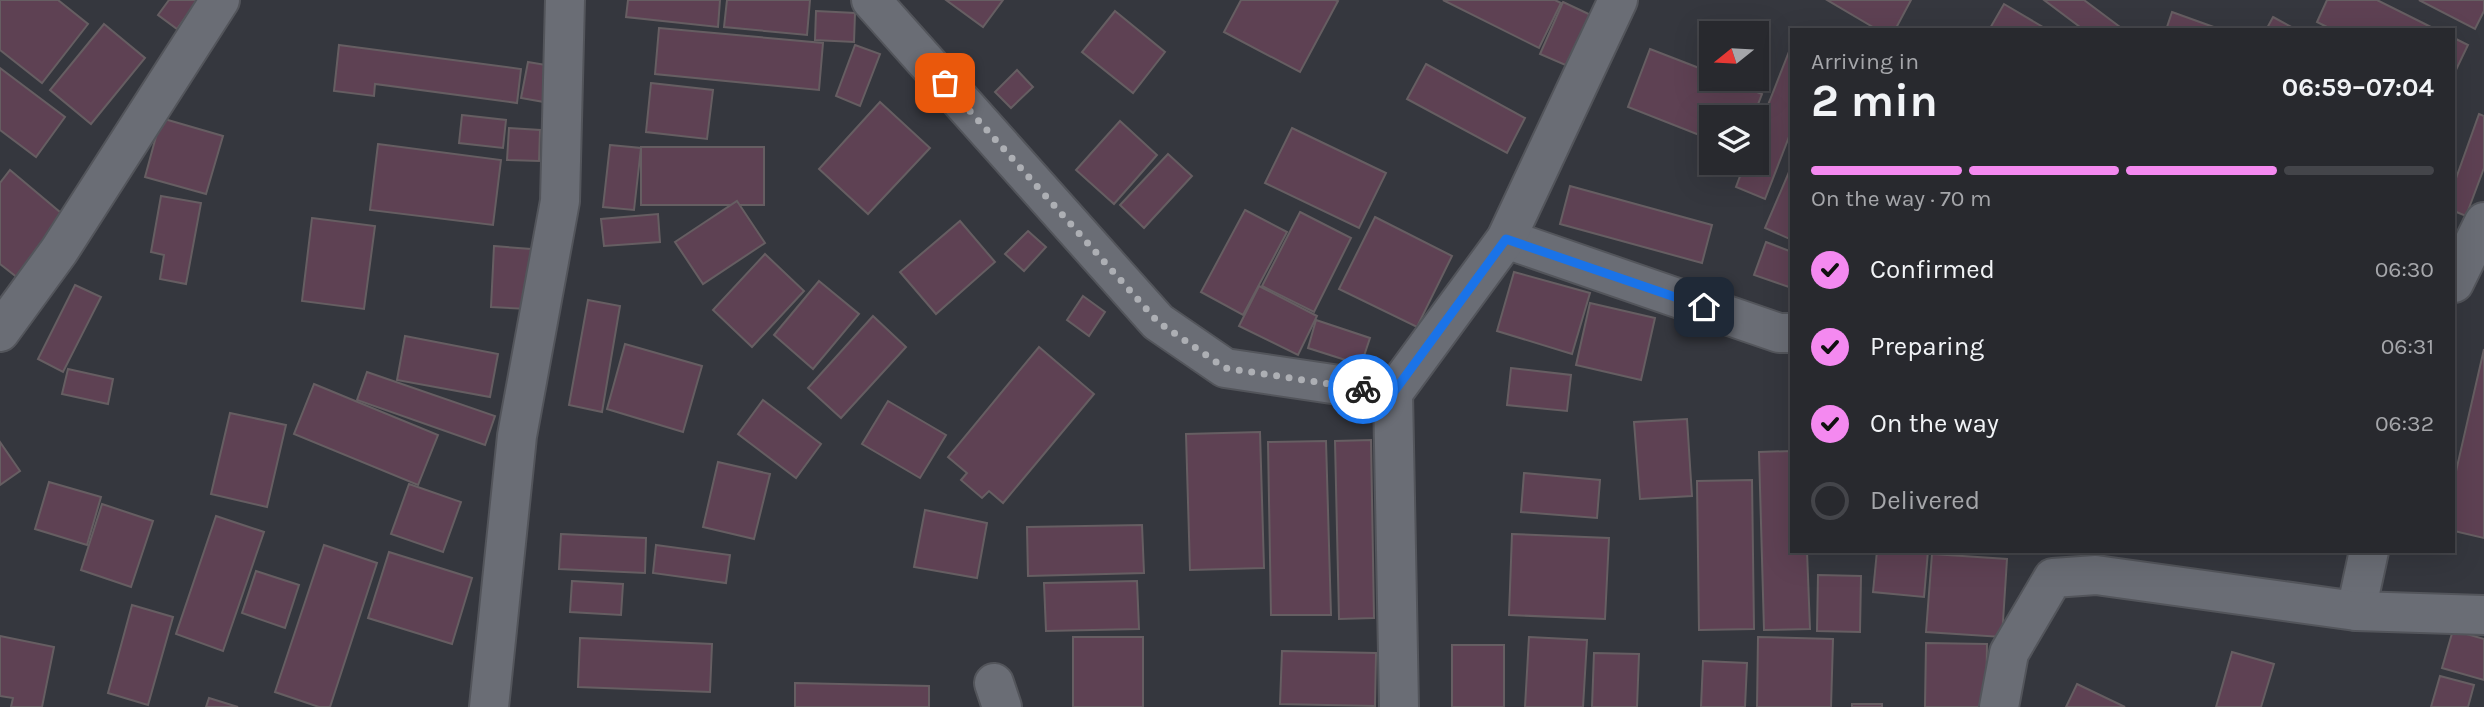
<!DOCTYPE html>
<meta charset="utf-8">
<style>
body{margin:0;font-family:Karla,sans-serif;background:#34353a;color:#f1f3f6;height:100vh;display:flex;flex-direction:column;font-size:26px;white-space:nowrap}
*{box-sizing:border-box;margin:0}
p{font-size:23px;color:#a5a6aa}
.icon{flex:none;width:38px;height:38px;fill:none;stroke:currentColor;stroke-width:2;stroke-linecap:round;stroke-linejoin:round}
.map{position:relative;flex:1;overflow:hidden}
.side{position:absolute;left:1790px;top:28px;width:665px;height:525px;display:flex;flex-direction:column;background:#28292e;border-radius:0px;box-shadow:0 7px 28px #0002,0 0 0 2px #44454a}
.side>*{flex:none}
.needle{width:46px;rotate:252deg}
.buttons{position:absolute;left:1699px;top:21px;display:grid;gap:14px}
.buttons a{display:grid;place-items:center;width:70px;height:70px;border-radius:0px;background:#28292e;box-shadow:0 7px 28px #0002,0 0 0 2px #44454a;font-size:35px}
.pin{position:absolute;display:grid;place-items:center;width:60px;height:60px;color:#fff;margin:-30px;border-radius:14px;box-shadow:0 4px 10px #0006}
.courier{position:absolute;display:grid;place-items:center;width:70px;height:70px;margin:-35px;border:5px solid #1a73e8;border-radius:50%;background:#fff;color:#222;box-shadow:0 2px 9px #0007}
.head em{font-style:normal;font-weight:700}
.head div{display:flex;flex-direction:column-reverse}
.head{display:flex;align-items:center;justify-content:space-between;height:119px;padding:0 21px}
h1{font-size:46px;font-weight:700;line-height:52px}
.bar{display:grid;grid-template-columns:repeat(4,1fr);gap:10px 7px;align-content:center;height:84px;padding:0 21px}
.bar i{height:9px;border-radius:5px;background:#44454a}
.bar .active{background:#f489f0}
.bar p{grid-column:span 4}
ol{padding:0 21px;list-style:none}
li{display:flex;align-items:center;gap:21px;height:77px}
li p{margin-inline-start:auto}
li .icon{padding:7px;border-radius:50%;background:#f489f0;color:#111;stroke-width:4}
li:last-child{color:#a5a6aa}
li i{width:38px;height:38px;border:4px solid #44454a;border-radius:50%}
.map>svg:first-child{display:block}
.building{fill:#5e4153;stroke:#665e62;stroke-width:2}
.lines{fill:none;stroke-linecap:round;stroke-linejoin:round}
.minor-casing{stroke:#53555b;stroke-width:42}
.minor{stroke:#6a6d75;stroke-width:38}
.done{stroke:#adafb4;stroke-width:7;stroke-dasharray:0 12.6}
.route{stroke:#1a73e8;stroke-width:9}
</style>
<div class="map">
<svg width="2484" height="707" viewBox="0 0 2484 707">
<rect width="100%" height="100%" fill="#35373e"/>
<g class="building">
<polygon points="0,0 58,0 88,24 42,83 0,50"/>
<polygon points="169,0 198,0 177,29 158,15"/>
<polygon points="628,0 720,0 718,27 626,17"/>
<polygon points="727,0 810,0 807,35 724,27"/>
<polygon points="946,0 1003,0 983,27"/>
<polygon points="1241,0 1335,0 1338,1 1300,72 1224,32"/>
<polygon points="1443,0 1555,0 1561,3 1539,48"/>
<polygon points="1827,0 1911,0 1895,30 1878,30"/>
<polygon points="2044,0 2084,0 2124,30 2084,30"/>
<polygon points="2327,0 2377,0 2437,30 2333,30 2317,22"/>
<polygon points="2419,0 2484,0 2484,11 2475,29"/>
<polygon points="1563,2 1593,16 1570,67 1540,54"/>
<polygon points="2004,4 2048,30 1989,30"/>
<polygon points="816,11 855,13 854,42 815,40"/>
<polygon points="1115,11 1165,52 1133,93 1082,52"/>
<polygon points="2172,12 2222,30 2166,30"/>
<polygon points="2273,17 2297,30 2266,30"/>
<polygon points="104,24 145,58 91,124 50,90"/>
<polygon points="659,28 823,43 819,90 655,74"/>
<polygon points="2454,38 2468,45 2454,74"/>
<polygon points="1792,44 1792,129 1765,199 1736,187 1745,163 1757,163 1757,133"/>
<polygon points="339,45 521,69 517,103 375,84 374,96 334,91"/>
<polygon points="855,45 880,54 860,106 836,96"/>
<polygon points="1650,49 1712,73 1712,79 1725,79 1762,94 1753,117 1712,117 1712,140 1628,107"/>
<polygon points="528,62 552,66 544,102 521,98"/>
<polygon points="1426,64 1525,118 1507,153 1407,99"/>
<polygon points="0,68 65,117 36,157 0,130"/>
<polygon points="1017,70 1033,87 1011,108 995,92"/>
<polygon points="651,83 713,90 707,139 646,132"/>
<polygon points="880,102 930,148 868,214 819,169"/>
<polygon points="2479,114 2484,116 2484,168 2466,216 2454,211 2454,184"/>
<polygon points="462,115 506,120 503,148 459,143"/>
<polygon points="161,118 223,136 206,194 145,177"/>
<polygon points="1120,121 1157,155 1114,204 1076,170"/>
<polygon points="509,128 540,130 539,161 507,160"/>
<polygon points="1292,128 1386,173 1359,228 1265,183"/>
<polygon points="378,144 501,160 493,225 370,210"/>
<polygon points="610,145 641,148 634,210 603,207"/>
<rect x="641" y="147" width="123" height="58"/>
<polygon points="1168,154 1192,176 1144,228 1120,205"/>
<polygon points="1792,165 1792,240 1765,228"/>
<polygon points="10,170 67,218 18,278 0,264 0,183"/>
<polygon points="1570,186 1712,225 1702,263 1560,224"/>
<polygon points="161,196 201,203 186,284 160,279 164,255 151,252"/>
<polygon points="737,201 765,243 703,284 675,242"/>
<polygon points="1245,210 1287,232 1243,315 1201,292"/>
<polygon points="1300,212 1351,238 1314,312 1262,286"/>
<polygon points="658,214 660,242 604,246 601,219"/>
<polygon points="1375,217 1452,256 1417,327 1339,289"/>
<polygon points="312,218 375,226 364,309 302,301"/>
<polygon points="960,221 995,262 936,314 900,272"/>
<polygon points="1028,231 1046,247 1024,271 1005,254"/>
<polygon points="1766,242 1792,252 1792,288 1754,275"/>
<polygon points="494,246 531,249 528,309 491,307"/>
<polygon points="765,254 804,291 752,347 713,310"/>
<polygon points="1514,272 1590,293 1572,354 1497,331"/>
<polygon points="819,281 859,314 813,369 774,335"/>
<polygon points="75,285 101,297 63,372 38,359"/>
<polygon points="1259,286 1317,316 1298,355 1239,326"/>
<polygon points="1083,296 1105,312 1089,336 1067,320"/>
<polygon points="588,300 620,306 602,412 569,405"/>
<polygon points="1590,303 1655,318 1641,380 1576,365"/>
<polygon points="873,316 906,347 841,418 808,388"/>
<polygon points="1316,320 1370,338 1361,365 1308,348"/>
<polygon points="405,336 498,354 490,397 397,380"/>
<polygon points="625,344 702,366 683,432 607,409"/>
<polygon points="1039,347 1094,394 1003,503 989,491 982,498 961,480 967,473 948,457"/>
<polygon points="2484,349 2484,538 2454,531 2454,480"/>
<polygon points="1511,368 1571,375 1567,411 1507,405"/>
<polygon points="68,369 113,379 108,404 62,394"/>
<polygon points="367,372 495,416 485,445 357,400"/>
<polygon points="314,384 438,435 418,485 294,434"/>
<polygon points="763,400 821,444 796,478 738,434"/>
<polygon points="888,401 946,435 920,478 862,444"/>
<polygon points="230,413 286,425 267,507 211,494"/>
<polygon points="1687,419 1692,496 1640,499 1634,422"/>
<polygon points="1260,432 1264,568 1190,570 1186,434"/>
<polygon points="1371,440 1374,618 1339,619 1335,441"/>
<polygon points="1326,441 1331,615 1271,615 1268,442"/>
<polygon points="0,442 20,471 0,485"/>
<polygon points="1792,451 1792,551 1807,551 1810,629 1764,630 1759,452"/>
<polygon points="718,462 770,474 754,539 703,527"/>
<polygon points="1524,473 1600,480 1597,518 1521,512"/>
<polygon points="1752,480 1754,629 1699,630 1697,481"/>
<polygon points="49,482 101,497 87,545 35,529"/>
<polygon points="409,484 461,502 443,552 391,534"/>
<polygon points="102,504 153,521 131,587 81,570"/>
<polygon points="925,510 987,523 977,578 914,567"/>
<polygon points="216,516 264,532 223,651 176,634"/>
<polygon points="1142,525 1144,573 1028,576 1027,527"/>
<polygon points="561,534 646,538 645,573 559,569"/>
<polygon points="1512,534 1609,538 1605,619 1509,615"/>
<polygon points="324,545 377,563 330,707 319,707 275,692"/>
<polygon points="656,545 730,555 726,583 653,573"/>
<polygon points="1877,551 1928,551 1924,597 1873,592"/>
<polygon points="389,552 472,578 452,644 368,618"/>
<polygon points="1932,554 2007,559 2002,637 1926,632"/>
<polygon points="256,571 299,585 285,628 242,613"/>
<polygon points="1818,575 1861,576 1860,632 1817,631"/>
<polygon points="572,581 623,584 621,615 570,612"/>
<polygon points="1137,581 1139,629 1046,631 1044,583"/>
<polygon points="132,605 173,617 148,705 108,693"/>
<polygon points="2453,630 2484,639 2484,680 2442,668"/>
<polygon points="0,636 54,647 42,707 11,707 13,698 0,696"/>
<rect x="1073" y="637" width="70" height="70"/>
<polygon points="1529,637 1587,640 1583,707 1525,707"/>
<polygon points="1758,637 1833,639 1831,707 1757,707"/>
<polygon points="580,638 712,644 710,692 578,687"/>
<polygon points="1926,643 1987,644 1986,707 1925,707"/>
<rect x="1452" y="645" width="52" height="62"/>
<polygon points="1282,651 1376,653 1375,706 1280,704"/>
<polygon points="2232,652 2274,664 2261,707 2216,707"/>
<polygon points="1594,653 1639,654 1637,707 1592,707"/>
<polygon points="1703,661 1747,663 1745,707 1701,707"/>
<polygon points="2440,676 2474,685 2468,707 2431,707"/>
<polygon points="795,683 929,686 929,707 795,707"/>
<polygon points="2077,684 2125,707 2066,707"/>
<polygon points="209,698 238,707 206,707"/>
<rect x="1852" y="704" width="30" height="3"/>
</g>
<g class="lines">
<defs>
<g id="minor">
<polyline points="871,0 1158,322 1225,368 1393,393"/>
<polyline points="1506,239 1779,333 1792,333"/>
<polyline points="2454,283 2484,222"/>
<polyline points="0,332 59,251 220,0"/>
<polyline points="2356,611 2369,551"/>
<polyline points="994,683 1002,707"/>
<polyline points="489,707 517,436 560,201 565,0"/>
<polyline points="1399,707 1393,393 1506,239 1618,0"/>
<polyline points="1999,707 2009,653 2053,578 2096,575 2356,611 2484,615"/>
</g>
</defs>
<use href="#minor" class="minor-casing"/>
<use href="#minor" class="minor"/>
</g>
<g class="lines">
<polyline class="done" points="945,83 1158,322 1225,368 1363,389"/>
<polyline class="route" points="1363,389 1393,393 1506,239 1704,307"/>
</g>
</svg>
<div class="buttons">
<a><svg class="needle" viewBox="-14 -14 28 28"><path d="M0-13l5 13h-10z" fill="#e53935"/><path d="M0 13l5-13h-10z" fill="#a5a6aa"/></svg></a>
<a><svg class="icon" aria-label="layers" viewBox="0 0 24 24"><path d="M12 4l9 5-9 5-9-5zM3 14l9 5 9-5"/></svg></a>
</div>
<div class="pin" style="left:945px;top:83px;background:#ea580c"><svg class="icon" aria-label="bag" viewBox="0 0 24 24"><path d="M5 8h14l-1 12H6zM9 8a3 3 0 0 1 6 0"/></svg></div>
<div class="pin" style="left:1704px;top:307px;background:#1f2937"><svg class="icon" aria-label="home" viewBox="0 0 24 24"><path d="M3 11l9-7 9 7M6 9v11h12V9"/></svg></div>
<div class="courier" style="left:1363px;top:389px"><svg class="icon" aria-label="bike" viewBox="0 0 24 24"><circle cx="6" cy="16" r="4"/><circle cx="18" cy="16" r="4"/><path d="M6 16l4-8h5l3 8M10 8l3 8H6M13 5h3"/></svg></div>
<section class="side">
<div class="head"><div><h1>2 min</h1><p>Arriving in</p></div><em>06:59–07:04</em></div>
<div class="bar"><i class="active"></i><i class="active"></i><i class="active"></i><i></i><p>On the way · 70 m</p></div>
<ol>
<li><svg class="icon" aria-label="check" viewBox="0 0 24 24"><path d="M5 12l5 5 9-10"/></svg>Confirmed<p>06:30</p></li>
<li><svg class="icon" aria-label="check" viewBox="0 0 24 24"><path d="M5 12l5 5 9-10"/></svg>Preparing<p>06:31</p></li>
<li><svg class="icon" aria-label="check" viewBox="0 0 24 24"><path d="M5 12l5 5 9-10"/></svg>On the way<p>06:32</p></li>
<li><i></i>Delivered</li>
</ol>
</section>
</div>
